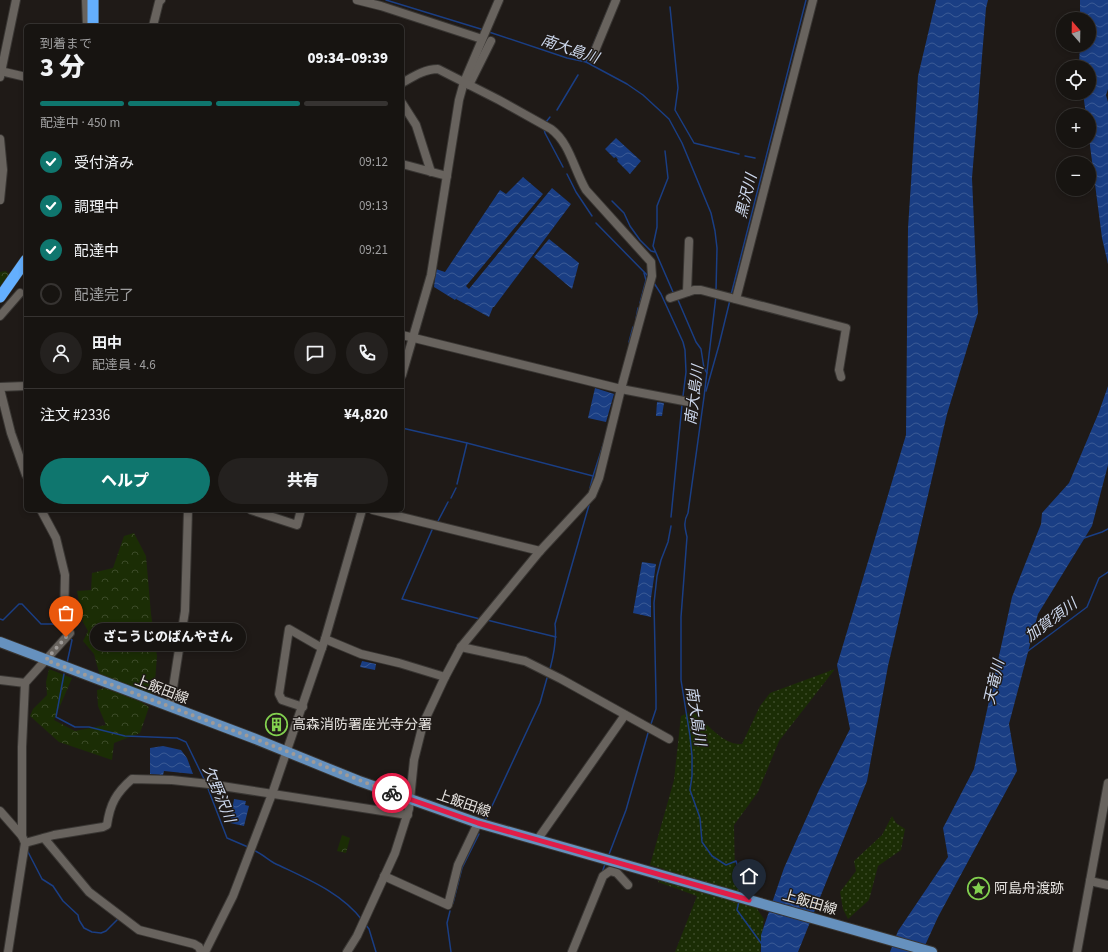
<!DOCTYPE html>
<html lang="ja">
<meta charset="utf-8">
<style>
body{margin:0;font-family:"Source Sans 3","Noto Sans JP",sans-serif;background:#24211f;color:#f1f3f6;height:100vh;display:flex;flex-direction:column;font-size:15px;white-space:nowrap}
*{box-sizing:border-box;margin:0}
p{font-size:13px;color:#9e9e9f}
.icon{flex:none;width:22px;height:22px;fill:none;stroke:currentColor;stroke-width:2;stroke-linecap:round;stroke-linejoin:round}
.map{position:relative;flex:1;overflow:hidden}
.sheet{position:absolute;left:24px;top:24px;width:380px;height:488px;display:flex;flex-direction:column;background:#171411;border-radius:6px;box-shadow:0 2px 6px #0003,0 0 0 1px #363331}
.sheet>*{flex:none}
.needle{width:26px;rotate:340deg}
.tools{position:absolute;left:1056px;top:12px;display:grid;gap:8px}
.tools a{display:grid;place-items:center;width:40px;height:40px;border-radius:50%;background:#171411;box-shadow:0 2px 6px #0003,0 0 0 1px #363331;font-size:20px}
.pin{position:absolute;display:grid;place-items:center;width:34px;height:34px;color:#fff;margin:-41px -17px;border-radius:50% 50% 50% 0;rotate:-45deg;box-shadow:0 0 4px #0007}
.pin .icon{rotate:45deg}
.courier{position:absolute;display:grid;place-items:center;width:40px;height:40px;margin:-20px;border:3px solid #e11d48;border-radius:50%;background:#fff;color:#222;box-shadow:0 1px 5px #0007}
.bubble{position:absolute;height:28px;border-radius:14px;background:#171411;box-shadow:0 2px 6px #0003,0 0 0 1px #363331;font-size:13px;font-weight:800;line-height:28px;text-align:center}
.headline em{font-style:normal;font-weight:800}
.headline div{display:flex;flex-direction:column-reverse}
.headline{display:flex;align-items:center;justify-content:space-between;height:68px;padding:0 16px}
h1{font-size:26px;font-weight:800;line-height:30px}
.bar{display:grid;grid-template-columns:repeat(4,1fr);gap:6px 4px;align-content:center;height:48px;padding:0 16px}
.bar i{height:5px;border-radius:3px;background:#363331}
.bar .active{background:#0f766e}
.bar p{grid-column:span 4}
.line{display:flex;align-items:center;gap:10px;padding:0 16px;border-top:1px solid #363331}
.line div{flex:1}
.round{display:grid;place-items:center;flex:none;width:42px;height:42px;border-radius:21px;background:#24211f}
ol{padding:0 16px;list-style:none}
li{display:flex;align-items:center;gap:12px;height:44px}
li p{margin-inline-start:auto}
li .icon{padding:4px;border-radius:50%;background:#0f766e;color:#fff;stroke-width:4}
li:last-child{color:#9e9e9f}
li i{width:22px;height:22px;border:2px solid #363331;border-radius:50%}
.action{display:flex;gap:8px;margin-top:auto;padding:8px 16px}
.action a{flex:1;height:46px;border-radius:24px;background:#0f766e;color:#fff;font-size:16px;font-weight:800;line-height:46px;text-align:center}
.action a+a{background:#24211f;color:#f1f3f6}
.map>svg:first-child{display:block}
.grass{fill:url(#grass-dots)}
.forest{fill:url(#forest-crowns)}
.water{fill:url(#water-waves)}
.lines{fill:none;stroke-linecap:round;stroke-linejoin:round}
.stream{stroke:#1a3e84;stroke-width:1.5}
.minor-casing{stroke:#393633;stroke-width:10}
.major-casing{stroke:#393633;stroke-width:12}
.highway-casing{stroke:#393633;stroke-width:12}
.minor{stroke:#68635e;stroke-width:8}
.major{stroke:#6691be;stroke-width:10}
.highway{stroke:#64affe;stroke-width:11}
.done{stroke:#9f9b98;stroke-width:4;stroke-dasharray:0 7.2}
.route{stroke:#e11d48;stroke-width:5}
.labels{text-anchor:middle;stroke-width:3;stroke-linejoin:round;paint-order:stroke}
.street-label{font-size:14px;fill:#e4e1de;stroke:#1f1a17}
.poi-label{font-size:14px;fill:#e4e1de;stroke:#1f1a17;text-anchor:start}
.water-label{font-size:15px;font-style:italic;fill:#cdd8ed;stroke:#1f1a17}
</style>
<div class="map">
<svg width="1108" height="952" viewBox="0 0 1108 952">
<defs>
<pattern id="grass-dots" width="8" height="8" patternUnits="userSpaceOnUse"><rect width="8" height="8" fill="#1b2d05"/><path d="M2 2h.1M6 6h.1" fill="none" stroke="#3c4b29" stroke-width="1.8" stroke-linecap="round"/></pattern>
<pattern id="forest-crowns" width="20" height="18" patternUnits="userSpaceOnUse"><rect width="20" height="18" fill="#1b2d05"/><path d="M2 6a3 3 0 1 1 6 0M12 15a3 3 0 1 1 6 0" fill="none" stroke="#3c4b29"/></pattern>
<pattern id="water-waves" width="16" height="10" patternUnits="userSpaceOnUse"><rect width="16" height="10" fill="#1a3e84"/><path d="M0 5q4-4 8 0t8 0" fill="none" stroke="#3b5a95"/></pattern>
</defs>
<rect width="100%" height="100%" fill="#1f1a17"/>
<g class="grass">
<path d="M835,669L779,741L758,792L734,825L735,877L764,919L760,952H675L697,896L658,882L664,869L650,865L674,780L681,716L693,711C706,723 724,746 742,744L760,706L770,693Z"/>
<polygon points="892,816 896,823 905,829 901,850 878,866 869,900 848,919 843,909 840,892 856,871 854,861 882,835"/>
</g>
<g class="forest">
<polygon points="6,271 9,274 0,286 0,272"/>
<polygon points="134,533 146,556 151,614 157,656 154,694 143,692 100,676 94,654 83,641 88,631 83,622 77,591 91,590 92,573 113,568 124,536"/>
<polygon points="49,669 72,678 54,720 75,731 106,725 98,706 97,690 105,688 141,702 149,707 140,733 114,743 112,760 59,742 30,716 33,709 47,695 46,682"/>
<polygon points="342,835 350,838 346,853 337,851"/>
</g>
<g class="water">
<polygon points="936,0 988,0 986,8 972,178 978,313 947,414 888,666 867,781 798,952 761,952 761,935 784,868 819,790 850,729 837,665 906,435 908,228 918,76"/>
<polygon points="1080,0 1108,0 1108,89 1106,95 1108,102 1108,264 1102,238 1089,138 1089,115 1086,115 1083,93 1089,93 1089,67 1080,67 1079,65 1080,45 1089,45 1089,19 1080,19"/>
<polygon points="616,138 641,161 630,174 617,161 618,160 616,157 614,158 605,149"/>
<polygon points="523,177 543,194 466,286 469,289 552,188 571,204 494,307 493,307 489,317 456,299 463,290 455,300 434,287 436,269 445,272 500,190 506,194"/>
<polygon points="549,239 579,263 572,289 534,257"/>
<polygon points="1108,386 1108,465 1092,526 1038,614 1009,724 1017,771 938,917 922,952 890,952 898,931 948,857 943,828 974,769 1012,597 1041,524 1042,513 1069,483 1099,412"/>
<polygon points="595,388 614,394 606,422 588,418"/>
<polygon points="657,402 664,403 662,416 656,416"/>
<polygon points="642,562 656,564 651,598 651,617 633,613"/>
<polygon points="362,661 376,664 375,670 360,667"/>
<polygon points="163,746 181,750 187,758 193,774 164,771 163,775 150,774 150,748"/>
<polygon points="234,799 246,801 245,805 249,806 244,826 230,823"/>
</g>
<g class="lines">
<g class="stream">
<polyline points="386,0 484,30"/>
<polyline points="670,7 678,88 675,110 694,143 739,154"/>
<polyline points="489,32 567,58 586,62 627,84 643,95 669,119 682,143 711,213 715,231 717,248 716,291"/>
<polyline points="586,62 612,0"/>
<polyline points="557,110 578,75"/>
<polyline points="546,122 550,117"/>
<polyline points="544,128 545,133 563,167"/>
<polyline points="665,151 668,178 657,206 657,227 653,246 673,292"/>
<polyline points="745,156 755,158"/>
<polyline points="567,174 576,192 592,216"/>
<polyline points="612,201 624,213 630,226 640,240 651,251 655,252"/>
<polyline points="596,223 649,277"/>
<polyline points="654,283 661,294 683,342 685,350 686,372 683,396"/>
<polyline points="731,295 806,0"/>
<path d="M716,296L704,397L688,513C683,522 685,528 687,537L681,617V680L690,736L692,756V776L690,790L700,818L702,842L712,856L726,865L736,861L739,871L741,893"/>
<polyline points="678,300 696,342 701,349 704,368 707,373"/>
<polyline points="640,303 646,280 644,273"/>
<polyline points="636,319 638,308"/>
<polyline points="629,342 633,327"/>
<polyline points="706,391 719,345 730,300"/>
<polyline points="402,428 467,443 593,476 590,488"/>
<polyline points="593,476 605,439"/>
<polyline points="457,484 467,443"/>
<polyline points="451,498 456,488"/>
<polyline points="671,517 682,405"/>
<polyline points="437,523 448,502"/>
<polyline points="432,530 402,599 480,619"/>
<polyline points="1084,538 1102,532 1108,529"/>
<polyline points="0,619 3,620 19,604 22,604 41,624 63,624"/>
<polyline points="487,620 556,637"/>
<polyline points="1028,651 1087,607 1099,578 1108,572"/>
<polyline points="67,663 72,640 70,638"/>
<path d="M550,669C554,654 557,640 555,624L589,505"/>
<polyline points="64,674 56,717 75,727 89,727 125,736 177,738 186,742 205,781"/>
<polyline points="651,724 656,709 656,697 654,603 657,576 661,560 668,542 671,526"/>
<polyline points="207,786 227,838 248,847"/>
<polyline points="485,821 540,703 547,678"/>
<polyline points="27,850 42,879 53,886 63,901 78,915 79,920 84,928 92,932 101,933 106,931 118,919"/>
<path d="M253,850C261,853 267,859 274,863C305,878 341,892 362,920"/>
<polyline points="608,857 626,810 648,733"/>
<polyline points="602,873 605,864"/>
<polyline points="739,901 737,910 761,943"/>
<polyline points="453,903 462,868 479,834"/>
<polyline points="450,911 447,923 451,952"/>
<polyline points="365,924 369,929 376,952"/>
</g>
<defs>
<g id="minor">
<polyline points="86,0 87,26"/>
<polyline points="357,0 381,6 482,39"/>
<polyline points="153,26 159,2 161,0"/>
<polyline points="592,58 616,0"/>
<polyline points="0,71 26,77"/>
<polyline points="0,77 16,0"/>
<polyline points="469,85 491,41"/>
<polyline points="402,103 416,125 431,172"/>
<polyline points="0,139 3,170 0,200"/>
<polyline points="402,164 447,176"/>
<polyline points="687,292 689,241"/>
<polyline points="670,298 694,290 701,290 846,328 839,370 841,377"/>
<polyline points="736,299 813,0"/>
<polyline points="0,316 20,293"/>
<polyline points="402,335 621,389 689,402"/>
<polyline points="402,375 431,275 459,100 464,82 499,0"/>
<polyline points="0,387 26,386"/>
<polyline points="0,389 11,433 26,475"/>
<polyline points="251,510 297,525 301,510"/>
<polyline points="373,510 540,551"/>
<polyline points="325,639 361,654 399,663 445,677"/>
<polyline points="461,647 525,661 561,679 669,739"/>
<polyline points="0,680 25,683"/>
<polyline points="170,707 185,611 188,510"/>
<polyline points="303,707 282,700 279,694 289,629 322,648"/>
<polyline points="0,811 22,836 25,843 8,952"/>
<polyline points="22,836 22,747 25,683 70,633 64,620 65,575 56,538 41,510"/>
<polyline points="540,836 625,715"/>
<polyline points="44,838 89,892 139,930 194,944 199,947 201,952"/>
<path d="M25,843L54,835L103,827L107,825C110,804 116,793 132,779L172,780L209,784L408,815"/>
<polyline points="384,876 448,905 458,865 478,823"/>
<polyline points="1090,881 1108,885"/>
<polyline points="205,952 233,896 272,794 325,639 362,510"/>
<path d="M347,952L357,936L395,853L409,809L414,760L423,724L445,677L461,647L540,551L592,495L599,478L621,389L652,276L651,262L586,190C574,170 570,143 551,129L499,100L438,69C425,69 414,76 402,83"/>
<polyline points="572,952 603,876 610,871 617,873 628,885"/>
<polyline points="1077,952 1108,783"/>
</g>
<polyline id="major" points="0,642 253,738 359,781 478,823 932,952"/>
<g id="highway">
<polyline points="93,26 93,0"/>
<polyline points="0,297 26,260"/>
</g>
</defs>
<use href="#minor" class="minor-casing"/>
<use href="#major" class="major-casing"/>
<use href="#highway" class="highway-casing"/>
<use href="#minor" class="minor"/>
<use href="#major" class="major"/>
<use href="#highway" class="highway"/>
</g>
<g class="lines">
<polyline class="done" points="66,637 46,660 253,738 392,793"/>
<polyline class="route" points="392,793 478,823 749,900"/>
</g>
<defs>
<symbol id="building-ring" viewBox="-11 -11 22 22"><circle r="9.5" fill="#1f1a17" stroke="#82d04f" stroke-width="1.5"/><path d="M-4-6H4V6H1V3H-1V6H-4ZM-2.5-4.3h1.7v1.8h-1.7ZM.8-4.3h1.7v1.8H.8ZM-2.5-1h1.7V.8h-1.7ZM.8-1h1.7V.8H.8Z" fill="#82d04f"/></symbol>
<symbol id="sight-ring" viewBox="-11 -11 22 22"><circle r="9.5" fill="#1f1a17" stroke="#82d04f" stroke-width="1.5"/><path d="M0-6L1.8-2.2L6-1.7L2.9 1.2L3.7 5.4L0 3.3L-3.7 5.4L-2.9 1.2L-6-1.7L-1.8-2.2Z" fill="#82d04f"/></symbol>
</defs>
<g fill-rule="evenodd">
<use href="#building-ring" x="264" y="712" width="25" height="25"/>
<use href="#sight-ring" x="966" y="876" width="25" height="25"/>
</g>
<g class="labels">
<g class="street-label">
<text transform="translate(162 689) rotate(21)" y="5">上飯田線</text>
<text transform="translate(464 803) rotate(19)" y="5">上飯田線</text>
<text transform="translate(810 902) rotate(16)" y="5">上飯田線</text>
</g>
<g class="poi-label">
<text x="292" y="729">高森消防署座光寺分署</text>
<text x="994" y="893">阿島舟渡跡</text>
</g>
<g class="water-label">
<text transform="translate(570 49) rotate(19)" y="5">南大島川</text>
<text transform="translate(746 196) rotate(-76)" y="5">黒沢川</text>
<text transform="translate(694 395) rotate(-83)" y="5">南大島川</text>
<text transform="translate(1051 620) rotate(-37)" y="5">加賀須川</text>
<text transform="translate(994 682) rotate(-77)" y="5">天竜川</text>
<text transform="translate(696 716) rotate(81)" y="5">南大島川</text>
<text transform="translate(219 794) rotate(67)" y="5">欠野沢川</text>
</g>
</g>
</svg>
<div class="tools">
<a><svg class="needle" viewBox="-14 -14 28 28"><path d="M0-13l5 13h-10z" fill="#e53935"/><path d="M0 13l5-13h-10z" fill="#9e9e9f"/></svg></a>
<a><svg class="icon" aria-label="locate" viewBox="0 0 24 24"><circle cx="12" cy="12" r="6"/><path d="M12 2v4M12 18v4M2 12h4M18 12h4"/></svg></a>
<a>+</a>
<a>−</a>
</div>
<div class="pin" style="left:66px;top:637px;background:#ea580c"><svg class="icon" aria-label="bag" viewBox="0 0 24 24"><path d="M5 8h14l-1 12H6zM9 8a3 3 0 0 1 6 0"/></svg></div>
<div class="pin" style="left:749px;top:900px;background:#1f2937"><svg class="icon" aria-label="home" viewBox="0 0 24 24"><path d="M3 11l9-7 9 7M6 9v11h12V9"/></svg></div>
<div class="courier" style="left:392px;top:793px"><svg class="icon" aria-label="bike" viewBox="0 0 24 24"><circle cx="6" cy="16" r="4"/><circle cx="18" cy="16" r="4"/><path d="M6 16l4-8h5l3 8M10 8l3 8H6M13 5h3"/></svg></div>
<div class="bubble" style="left:90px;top:623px;width:156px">ざこうじのぱんやさん</div>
<section class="sheet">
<div class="headline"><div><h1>3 分</h1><p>到着まで</p></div><em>09:34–09:39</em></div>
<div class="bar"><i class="active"></i><i class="active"></i><i class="active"></i><i></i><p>配達中 · 450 m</p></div>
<ol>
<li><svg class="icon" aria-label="check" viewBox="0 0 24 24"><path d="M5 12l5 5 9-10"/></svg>受付済み<p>09:12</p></li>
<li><svg class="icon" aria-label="check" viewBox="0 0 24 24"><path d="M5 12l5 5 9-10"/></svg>調理中<p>09:13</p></li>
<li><svg class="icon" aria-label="check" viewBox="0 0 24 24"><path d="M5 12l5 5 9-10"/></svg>配達中<p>09:21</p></li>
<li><i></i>配達完了</li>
</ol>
<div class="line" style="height:72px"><a class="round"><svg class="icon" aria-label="person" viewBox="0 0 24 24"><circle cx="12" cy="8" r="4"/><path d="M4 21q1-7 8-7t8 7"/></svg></a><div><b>田中</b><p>配達員 · 4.6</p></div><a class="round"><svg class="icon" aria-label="chat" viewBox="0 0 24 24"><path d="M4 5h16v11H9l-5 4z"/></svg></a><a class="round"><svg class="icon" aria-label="phone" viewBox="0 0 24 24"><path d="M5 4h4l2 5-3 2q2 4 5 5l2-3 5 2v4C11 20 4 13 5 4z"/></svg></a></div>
<div class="line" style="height:52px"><div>注文 #2336</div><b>¥4,820</b></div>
<div class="action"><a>ヘルプ</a><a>共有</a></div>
</section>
</div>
